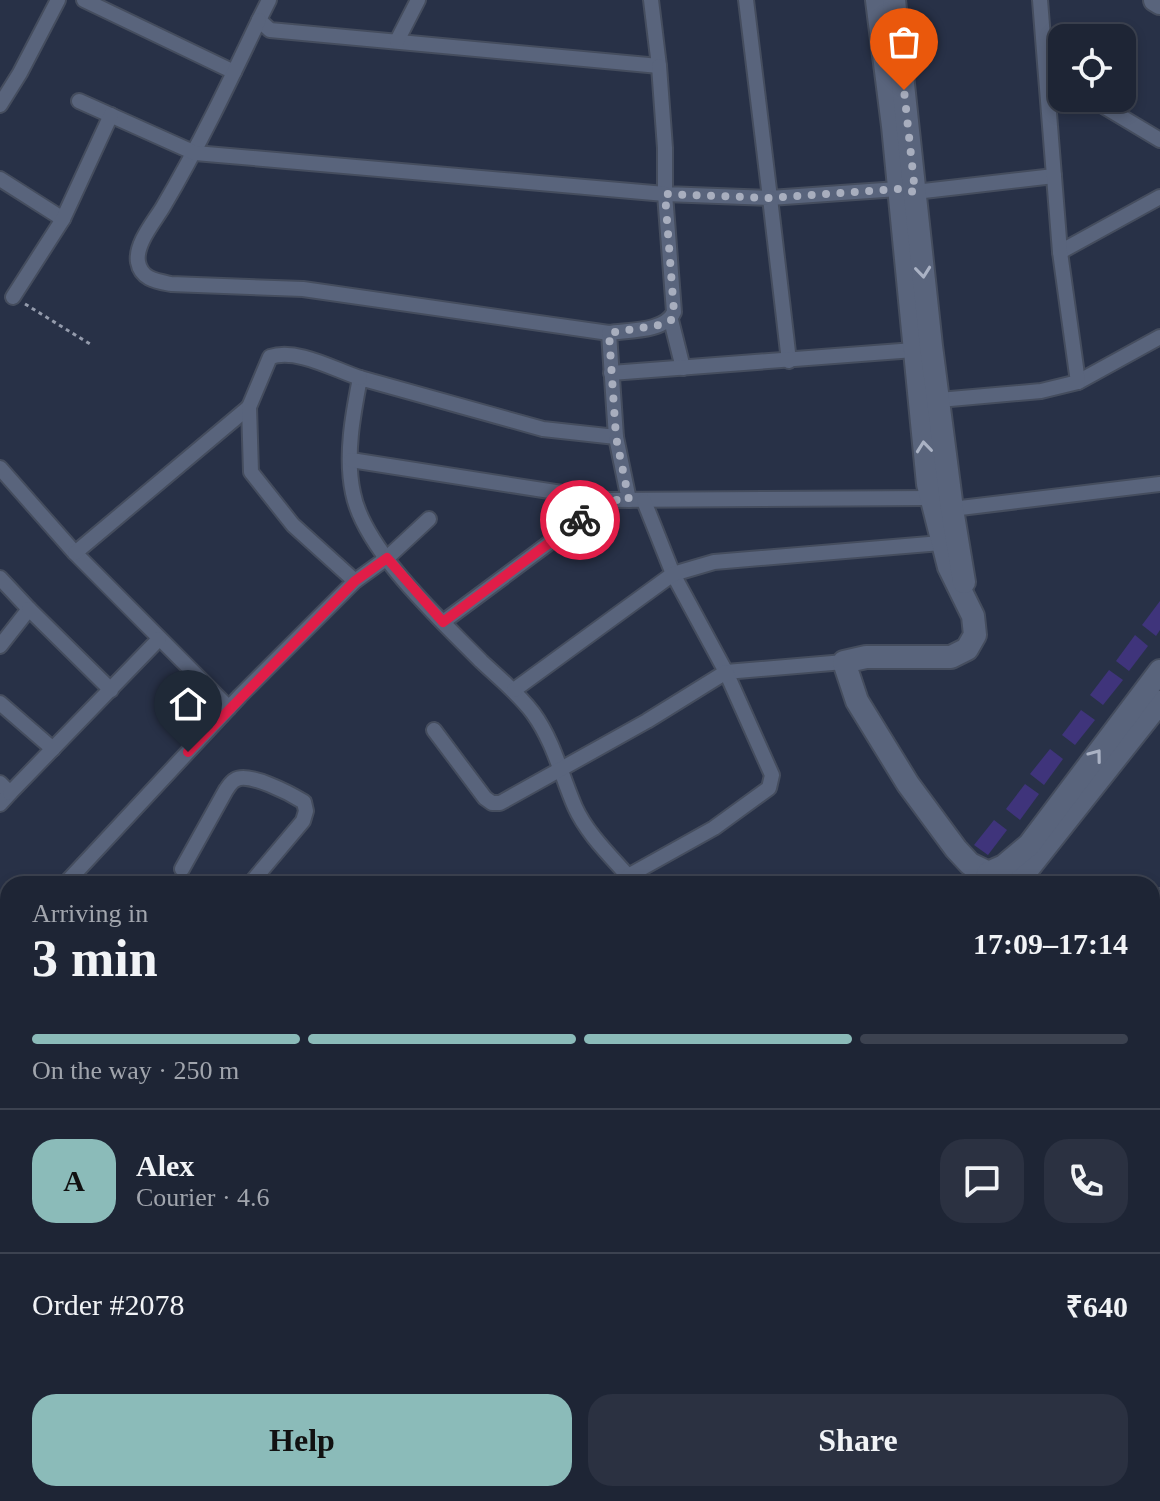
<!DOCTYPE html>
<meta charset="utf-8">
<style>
body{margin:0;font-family:Georgia,serif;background:#2b3141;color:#f1f3f6;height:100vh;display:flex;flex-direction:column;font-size:30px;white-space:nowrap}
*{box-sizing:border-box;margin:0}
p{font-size:26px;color:#a1a5ad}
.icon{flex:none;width:44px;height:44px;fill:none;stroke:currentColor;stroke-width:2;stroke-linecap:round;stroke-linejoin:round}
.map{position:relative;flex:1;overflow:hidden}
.sheet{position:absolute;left:0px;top:876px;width:1160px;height:626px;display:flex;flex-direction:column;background:#1e2535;border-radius:24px 24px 0 0;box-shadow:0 4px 12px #0003,0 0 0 2px #3c4250}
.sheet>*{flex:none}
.controls{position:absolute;left:1048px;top:24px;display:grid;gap:16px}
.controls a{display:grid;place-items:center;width:88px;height:88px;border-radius:16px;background:#1e2535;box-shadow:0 4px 12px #0003,0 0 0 2px #3c4250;font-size:40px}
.pin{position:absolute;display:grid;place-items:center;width:68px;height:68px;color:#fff;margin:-82px -34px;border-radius:50% 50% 50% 0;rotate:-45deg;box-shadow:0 0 8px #0007}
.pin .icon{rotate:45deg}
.courier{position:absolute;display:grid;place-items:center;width:80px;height:80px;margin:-40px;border:6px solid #e11d48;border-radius:50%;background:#fff;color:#222;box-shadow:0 2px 10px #0007}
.head em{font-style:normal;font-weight:700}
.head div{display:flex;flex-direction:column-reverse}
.head{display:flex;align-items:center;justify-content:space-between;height:136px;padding:0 32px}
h1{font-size:52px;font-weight:700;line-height:60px}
.bar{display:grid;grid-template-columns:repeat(4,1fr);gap:12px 8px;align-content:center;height:96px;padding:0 32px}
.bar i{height:10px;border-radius:6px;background:#3c4250}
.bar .current{background:#8bbbb9}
.bar p{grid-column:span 4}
.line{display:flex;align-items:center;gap:20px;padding:0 32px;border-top:2px solid #3c4250}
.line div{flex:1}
.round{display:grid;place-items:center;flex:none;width:84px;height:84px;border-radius:24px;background:#2b3141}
.button{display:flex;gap:16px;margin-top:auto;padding:16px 32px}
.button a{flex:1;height:92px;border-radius:24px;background:#8bbbb9;color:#111;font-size:32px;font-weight:700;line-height:92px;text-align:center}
.button a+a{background:#2b3141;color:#f1f3f6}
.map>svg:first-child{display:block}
.building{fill:#3f347b}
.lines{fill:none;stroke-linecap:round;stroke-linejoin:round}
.street-casing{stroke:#454d5e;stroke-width:18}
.secondary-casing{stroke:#454d5e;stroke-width:26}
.path{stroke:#949bac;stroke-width:3;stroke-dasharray:4 4;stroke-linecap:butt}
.street{stroke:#59647c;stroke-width:14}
.secondary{stroke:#59647c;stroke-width:22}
.oneway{stroke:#aab2c4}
.done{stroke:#a8aebe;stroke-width:8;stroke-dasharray:0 14.4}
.route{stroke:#e11d48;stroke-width:10}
</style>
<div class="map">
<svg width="1160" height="1501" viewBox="0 0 1160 1501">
<rect width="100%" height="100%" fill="#283147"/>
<g class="building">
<polygon points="1160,601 1160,630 1156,636 1142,625"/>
<polygon points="1135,635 1148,646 1129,671 1116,661"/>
<polygon points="1109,670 1123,680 1103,705 1090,695"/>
<polygon points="1081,710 1095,720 1075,745 1062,735"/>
<polygon points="1050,749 1063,759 1044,785 1030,774"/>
<polygon points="1025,784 1039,794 1020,820 1006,809"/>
<polygon points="994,820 1007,830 988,855 974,845"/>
</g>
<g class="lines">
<defs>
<g id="street">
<polyline points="84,0 234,72"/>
<polyline points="269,0 259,20 270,30 659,66 651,0"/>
<polyline points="746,0 770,198 898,189 915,192 1054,176"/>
<path d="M259,20C229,83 199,146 163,207C154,222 135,244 138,262C141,279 156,281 171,284L303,289L609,333L616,437L543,429L360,378C353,414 345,456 353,493C364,550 441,620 481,661C499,678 518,693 533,713C554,742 561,775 575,807C588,836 615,860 635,884"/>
<polyline points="397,41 418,0"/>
<polyline points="659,66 665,148 665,194 770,198 789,361"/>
<polyline points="1090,98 1160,140"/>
<path d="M79,101L195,153L665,194L674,312C665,332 628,330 609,333"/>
<polyline points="0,105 20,73 58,0"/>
<polyline points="0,179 63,219"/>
<polyline points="1060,252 1160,197"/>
<polyline points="13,297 63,219 111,115"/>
<polyline points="671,320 683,368"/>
<polyline points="611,373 914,350"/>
<polyline points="1078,382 1160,337"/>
<polyline points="939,400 1041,391 1078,382 1060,252 1040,0"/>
<polyline points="616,437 629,500"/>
<polyline points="351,460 607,500 930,498"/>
<polyline points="0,468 75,553 229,708"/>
<polyline points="644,501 673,574 726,672 844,662"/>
<polyline points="952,509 1160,484"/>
<polyline points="75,553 249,407"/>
<polyline points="0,578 29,609 0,646"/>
<path d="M355,581L293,525L251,472L249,407L270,357C297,348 333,369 360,378"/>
<polyline points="29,609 111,690"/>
<polyline points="443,622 607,500"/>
<polyline points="514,690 673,574 714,562 941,543"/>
<polyline points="0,703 53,749"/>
<polyline points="434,730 485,798 492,803 500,803 647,721 726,672 772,775 769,788 714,828 628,876"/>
<polyline points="0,783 10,793 0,804"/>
<polyline points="10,793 159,639"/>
<path d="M182,869L226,790C229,786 231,782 235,780C248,771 291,794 304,802L306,811L303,821L250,884"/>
<polyline points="65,884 240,696 355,581 387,558 429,519"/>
<polyline points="1152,906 1160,896"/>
<polyline points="0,956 8,947"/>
<polyline points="0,1150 8,1150"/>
<polyline points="0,1291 8,1291"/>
<polyline points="1152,1383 1160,1390"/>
<polyline points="0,1387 8,1388"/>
<polyline points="1152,1406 1160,1407"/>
<polyline points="312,1501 313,1494"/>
<polyline points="673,1501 673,1494"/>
<polyline points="989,1501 989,1494"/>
</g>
<g id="secondary">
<polyline points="877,0 893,126 928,484 949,567 973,616 975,635 967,649 951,657 866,657 844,662 857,701 908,784 956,849 970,864 1005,881 1013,881 1024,874 1160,702"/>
<polyline points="894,0 931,346 952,509 964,582"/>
<polyline points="1155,0 1160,3"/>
<polyline points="988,873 1004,866 1029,845 1160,671"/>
</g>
</defs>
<use href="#street" class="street-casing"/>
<use href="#secondary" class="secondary-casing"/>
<polyline class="path" points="25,304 90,344"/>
<use href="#street" class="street"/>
<use href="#secondary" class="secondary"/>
</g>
<defs><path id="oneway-chevron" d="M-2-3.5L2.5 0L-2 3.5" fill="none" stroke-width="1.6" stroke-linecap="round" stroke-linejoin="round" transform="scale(2)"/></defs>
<g class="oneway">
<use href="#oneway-chevron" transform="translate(923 272) rotate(84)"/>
<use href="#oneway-chevron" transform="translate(924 447) rotate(-96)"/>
<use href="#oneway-chevron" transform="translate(1096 755) rotate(-53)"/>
</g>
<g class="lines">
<polyline class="done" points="580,520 607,500 629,500 616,437 609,333 660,325 671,320 674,312 665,194 770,198 898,189 915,192 904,90"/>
<polyline class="route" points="188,752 355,581 387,558 443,622 580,520"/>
</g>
</svg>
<div class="controls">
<a><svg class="icon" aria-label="locate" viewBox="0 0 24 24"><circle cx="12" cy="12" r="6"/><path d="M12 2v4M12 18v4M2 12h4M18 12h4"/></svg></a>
</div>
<div class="pin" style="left:904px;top:90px;background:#ea580c"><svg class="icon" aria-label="bag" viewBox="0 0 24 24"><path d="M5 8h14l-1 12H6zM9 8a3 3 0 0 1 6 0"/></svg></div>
<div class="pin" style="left:188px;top:752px;background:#1f2937"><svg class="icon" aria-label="home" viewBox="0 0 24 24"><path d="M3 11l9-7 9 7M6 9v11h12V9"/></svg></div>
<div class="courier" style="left:580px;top:520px"><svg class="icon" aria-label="bike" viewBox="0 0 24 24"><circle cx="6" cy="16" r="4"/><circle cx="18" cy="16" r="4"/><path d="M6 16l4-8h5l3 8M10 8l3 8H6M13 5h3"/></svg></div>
<section class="sheet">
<div class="head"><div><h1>3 min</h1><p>Arriving in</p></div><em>17:09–17:14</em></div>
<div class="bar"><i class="current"></i><i class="current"></i><i class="current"></i><i></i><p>On the way · 250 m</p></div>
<div class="line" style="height:144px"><b class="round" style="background:#8bbbb9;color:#111">A</b><div><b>Alex</b><p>Courier · 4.6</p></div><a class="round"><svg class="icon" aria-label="chat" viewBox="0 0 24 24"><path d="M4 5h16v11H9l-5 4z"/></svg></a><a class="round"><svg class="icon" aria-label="phone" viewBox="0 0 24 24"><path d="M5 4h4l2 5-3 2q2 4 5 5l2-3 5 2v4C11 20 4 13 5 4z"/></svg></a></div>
<div class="line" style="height:104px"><div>Order #2078</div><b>₹640</b></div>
<div class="button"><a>Help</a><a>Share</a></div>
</section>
</div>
